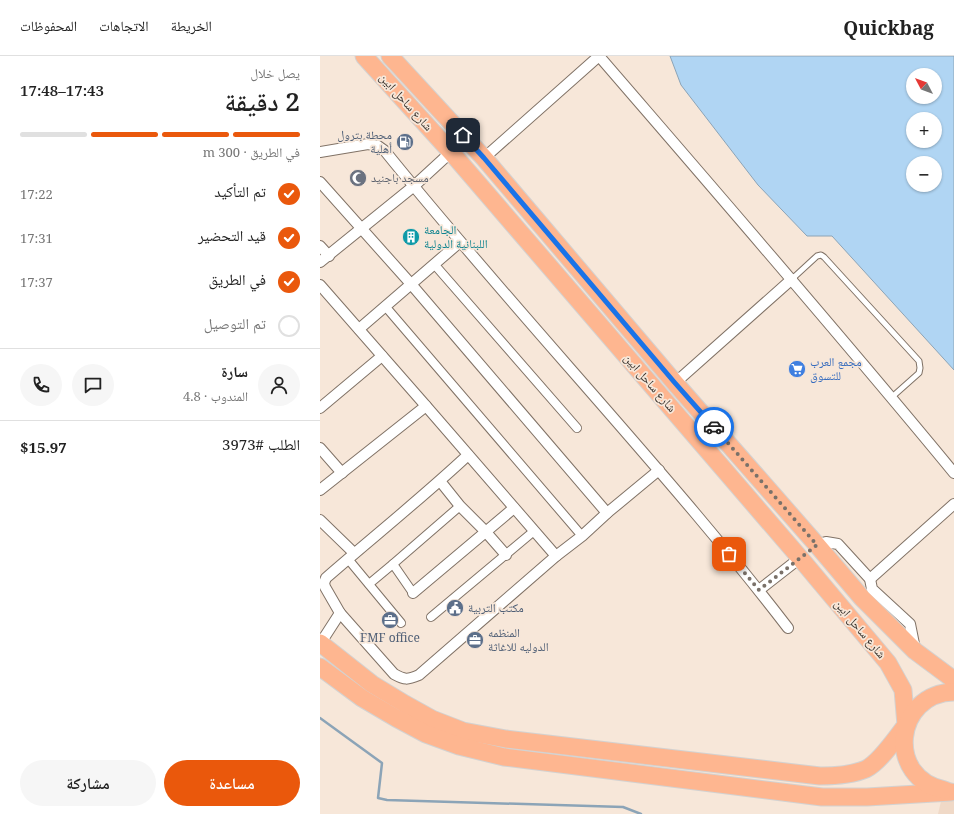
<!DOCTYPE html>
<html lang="ar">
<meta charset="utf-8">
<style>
body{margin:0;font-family:"Noto Serif","Noto Naskh Arabic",serif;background:#f6f6f6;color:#222;direction:rtl;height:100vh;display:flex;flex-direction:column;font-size:15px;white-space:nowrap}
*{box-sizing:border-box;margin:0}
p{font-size:13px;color:#767676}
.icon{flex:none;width:22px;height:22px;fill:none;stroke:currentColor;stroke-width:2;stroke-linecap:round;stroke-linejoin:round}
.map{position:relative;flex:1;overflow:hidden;direction:ltr}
.side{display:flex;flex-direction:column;background:#fff;width:320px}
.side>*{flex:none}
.needle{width:26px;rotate:311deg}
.buttons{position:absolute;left:586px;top:12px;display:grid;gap:8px}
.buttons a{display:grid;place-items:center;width:36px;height:36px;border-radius:50%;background:#fff;box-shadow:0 1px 3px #0004;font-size:20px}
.pin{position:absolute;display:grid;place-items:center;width:34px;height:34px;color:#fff;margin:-17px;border-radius:8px;box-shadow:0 2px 6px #0006}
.courier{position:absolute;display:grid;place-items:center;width:40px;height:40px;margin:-20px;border:3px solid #1a73e8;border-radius:50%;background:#fff;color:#222;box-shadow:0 1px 5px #0007}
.headline em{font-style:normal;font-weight:600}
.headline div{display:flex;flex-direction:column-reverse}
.headline{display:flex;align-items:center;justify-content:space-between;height:68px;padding:0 20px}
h1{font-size:26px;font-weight:600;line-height:30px}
.bar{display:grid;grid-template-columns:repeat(4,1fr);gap:6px 4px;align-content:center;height:48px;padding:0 20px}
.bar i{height:5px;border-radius:3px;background:#e0e0e0}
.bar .on{background:#ea580c}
.bar p{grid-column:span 4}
.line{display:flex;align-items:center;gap:10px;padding:0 20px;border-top:1px solid #e0e0e0}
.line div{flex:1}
.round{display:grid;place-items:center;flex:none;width:42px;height:42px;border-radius:21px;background:#f6f6f6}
ol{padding:0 20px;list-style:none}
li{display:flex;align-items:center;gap:12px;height:44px}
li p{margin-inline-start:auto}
li .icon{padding:4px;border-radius:50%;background:#ea580c;color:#fff;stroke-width:4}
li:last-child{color:#767676}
li i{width:22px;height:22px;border:2px solid #e0e0e0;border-radius:50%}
.action{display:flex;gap:8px;margin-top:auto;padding:8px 20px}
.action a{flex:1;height:46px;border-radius:24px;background:#ea580c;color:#fff;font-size:16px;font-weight:600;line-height:46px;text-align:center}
.action a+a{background:#f6f6f6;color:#222}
header{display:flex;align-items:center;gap:24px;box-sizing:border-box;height:56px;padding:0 20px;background:#fff;border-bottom:1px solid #e0e0e0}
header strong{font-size:19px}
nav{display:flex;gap:22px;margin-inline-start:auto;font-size:14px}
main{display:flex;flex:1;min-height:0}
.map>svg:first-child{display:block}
.built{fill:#f0d9c7}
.water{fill:#b0d5f3;stroke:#8ca4b7;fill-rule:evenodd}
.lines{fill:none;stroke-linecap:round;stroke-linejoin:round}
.stream{stroke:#8ca4b7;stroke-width:2.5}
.service-casing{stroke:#807266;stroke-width:7}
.pedestrian-casing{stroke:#807266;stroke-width:10}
.minor-casing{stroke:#807266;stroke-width:12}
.trunk-casing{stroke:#d3d2d1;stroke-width:19}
.service{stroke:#fff;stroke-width:5}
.pedestrian{stroke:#fff;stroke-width:8}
.minor{stroke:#fff;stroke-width:10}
.trunk{stroke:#feb690;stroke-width:17}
.done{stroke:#7a7169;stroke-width:4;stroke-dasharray:0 7.2}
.route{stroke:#1a73e8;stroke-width:5}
.labels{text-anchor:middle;stroke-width:3.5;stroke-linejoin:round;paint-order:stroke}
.street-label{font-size:12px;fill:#37312c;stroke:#f7e7d9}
.service-label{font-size:12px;fill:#4e5e75;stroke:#f7e7d9;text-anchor:start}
.worship-label{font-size:12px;fill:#5b616d;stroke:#f7e7d9;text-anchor:start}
.culture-label{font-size:12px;fill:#0d838f;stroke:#f7e7d9;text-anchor:start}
.shop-label{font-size:12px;fill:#366cbe;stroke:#f7e7d9;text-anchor:start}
</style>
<header>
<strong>Quickbag</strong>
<nav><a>الخريطة</a><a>الاتجاهات</a><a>المحفوظات</a></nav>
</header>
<main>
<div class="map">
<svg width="634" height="758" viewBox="0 0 634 758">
<rect width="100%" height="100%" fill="#f7e7d9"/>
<polygon class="built" points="623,737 634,739 634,758 618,758"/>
<path class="water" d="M350,0H634V314L512,180H487L438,129L361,29ZM593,19H615V41H593ZM593,63H615V85H593ZM593,107H615V129H593Z"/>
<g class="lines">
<polyline class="stream" points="0,662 62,707 58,742 67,744 303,751 321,758"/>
<defs>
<polyline id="service" points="472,223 497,200 501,199 504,201 599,305 600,312 599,317 572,341"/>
<g id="pedestrian">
<polyline points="114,208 257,372"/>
<polyline points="65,250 262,480"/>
<polyline points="28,503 81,567"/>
<polyline points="73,508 93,537"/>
<polyline points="49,528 73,508 140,450"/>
<polyline points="111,561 214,475"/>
</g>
<g id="minor">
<path d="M279,0C398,138 518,276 634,417"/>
<path d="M0,96L48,88L58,90L65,95C165,219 273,336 375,457C407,495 438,533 468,572"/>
<polyline points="164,102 279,0"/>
<polyline points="0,126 91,228 287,457"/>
<polyline points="0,190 9,200"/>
<polyline points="0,206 94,130 131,96"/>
<polyline points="0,229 106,350 236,500"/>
<polyline points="39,273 140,186"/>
<polyline points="355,327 472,223"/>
<polyline points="0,352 62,300"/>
<polyline points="0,392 22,417"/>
<path d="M148,399C102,442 53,481 6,522L4,527L5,531L20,557L74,618C85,624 87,624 99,619L236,500L262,480L287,457L339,414"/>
<polyline points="120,425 140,450 165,475 186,499"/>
<polyline points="0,434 106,350"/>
<polyline points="0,464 34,497"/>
<polyline points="497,489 506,486 518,488 550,523 552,533 590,568 595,593"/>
<polyline points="550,523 634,448"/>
<polyline points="439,534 480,502"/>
<polyline points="93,537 194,452"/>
<polyline points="0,588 20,557"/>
</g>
<g id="trunk">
<polyline points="70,0 164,102 355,327 497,489 542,542 595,595 634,624"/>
<path d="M0,587L52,628L85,648L112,663L143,675L186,683L500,720C515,720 532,719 546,713C560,706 576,682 586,669L583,634L568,607L480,502L131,96L44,0"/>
<polyline points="0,611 42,642 76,662 106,678 139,690 184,701 502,741 547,741 631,736"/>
<path d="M625,734C565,723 574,637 634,636"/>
</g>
</defs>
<use href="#service" class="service-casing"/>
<use href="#pedestrian" class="pedestrian-casing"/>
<use href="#minor" class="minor-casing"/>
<use href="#trunk" class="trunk-casing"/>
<use href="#service" class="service"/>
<use href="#pedestrian" class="pedestrian"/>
<use href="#minor" class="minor"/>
<use href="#trunk" class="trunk"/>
</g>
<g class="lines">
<polyline class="done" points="394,371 497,489 439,534 409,498"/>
<polyline class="route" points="143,79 164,102 355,327 394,371"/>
</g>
<defs>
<symbol id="fuel-disc" viewBox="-11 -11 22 22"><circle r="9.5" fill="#5c6f8a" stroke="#f7e7d9"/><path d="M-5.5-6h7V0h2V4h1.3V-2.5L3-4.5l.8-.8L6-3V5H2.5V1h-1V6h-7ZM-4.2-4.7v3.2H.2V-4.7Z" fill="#fff"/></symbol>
<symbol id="mosque-disc" viewBox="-11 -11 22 22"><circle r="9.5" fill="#6b7280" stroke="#f7e7d9"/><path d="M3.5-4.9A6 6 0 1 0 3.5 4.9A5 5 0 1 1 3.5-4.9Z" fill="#fff"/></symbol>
<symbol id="building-disc" viewBox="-11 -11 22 22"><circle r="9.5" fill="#0f9aa8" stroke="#f7e7d9"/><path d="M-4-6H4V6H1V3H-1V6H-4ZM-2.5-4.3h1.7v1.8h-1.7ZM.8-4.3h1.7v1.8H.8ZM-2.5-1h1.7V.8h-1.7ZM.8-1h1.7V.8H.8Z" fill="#fff"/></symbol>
<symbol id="supermarket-disc" viewBox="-11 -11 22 22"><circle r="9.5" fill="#3f7fe0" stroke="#f7e7d9"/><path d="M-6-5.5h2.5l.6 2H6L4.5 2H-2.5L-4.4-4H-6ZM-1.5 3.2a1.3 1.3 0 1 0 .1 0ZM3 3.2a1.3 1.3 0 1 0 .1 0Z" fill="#fff"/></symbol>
<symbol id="civic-disc" viewBox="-11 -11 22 22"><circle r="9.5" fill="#5c6f8a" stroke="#f7e7d9"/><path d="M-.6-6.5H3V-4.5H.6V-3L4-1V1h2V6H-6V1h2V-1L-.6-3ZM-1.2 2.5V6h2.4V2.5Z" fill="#fff"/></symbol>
<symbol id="office-disc" viewBox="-11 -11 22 22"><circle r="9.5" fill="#5c6f8a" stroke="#f7e7d9"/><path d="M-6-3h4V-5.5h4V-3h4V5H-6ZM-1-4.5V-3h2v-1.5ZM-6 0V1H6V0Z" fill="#fff"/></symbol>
</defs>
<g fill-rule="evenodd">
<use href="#fuel-disc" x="75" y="76" width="20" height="20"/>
<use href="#mosque-disc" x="28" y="112" width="20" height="20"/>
<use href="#building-disc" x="81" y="171" width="20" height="20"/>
<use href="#supermarket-disc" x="467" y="303" width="20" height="20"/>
<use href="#civic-disc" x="125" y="542" width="20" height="20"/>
<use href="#office-disc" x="60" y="554" width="20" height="20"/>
<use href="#office-disc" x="145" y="574" width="20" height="20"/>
</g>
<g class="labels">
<g class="street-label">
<text transform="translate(86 46) rotate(48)" y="4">شارع ساحل ابين</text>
<text transform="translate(330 327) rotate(49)" y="4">شارع ساحل ابين</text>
<text transform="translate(540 573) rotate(50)" y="4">شارع ساحل ابين</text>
</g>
<g class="service-label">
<text x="72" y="83" text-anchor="end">محطة بترول<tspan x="72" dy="14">أهلية</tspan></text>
<text x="148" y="556">مكتب التربية</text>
<text x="168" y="581">المنظمه<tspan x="168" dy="14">الدوليه للاغاثة</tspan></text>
<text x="70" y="586" text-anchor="middle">FMF office</text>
</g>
<g class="worship-label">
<text x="51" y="126">مسجد باجنيد</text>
</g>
<g class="culture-label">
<text x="104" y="178">الجامعة<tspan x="104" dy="14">اللبنانية الدولية</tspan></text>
</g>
<g class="shop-label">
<text x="490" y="310">مجمع العرب<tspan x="490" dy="14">للتسوق</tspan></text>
</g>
</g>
</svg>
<div class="buttons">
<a><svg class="needle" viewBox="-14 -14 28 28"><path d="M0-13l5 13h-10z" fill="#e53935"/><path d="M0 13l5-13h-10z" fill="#767676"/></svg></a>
<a>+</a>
<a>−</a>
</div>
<div class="pin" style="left:409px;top:498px;background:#ea580c"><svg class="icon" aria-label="bag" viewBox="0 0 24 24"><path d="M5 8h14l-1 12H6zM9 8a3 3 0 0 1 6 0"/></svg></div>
<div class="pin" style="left:143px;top:79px;background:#1f2937"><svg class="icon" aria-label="home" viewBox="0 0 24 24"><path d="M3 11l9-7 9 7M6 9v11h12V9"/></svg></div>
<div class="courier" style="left:394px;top:371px"><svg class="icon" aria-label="car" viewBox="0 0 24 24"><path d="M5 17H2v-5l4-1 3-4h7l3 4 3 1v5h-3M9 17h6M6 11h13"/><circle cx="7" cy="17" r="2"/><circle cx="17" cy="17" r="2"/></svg></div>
</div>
<section class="side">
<div class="headline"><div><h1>2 دقيقة</h1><p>يصل خلال</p></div><em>17:43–17:48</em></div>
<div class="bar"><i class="on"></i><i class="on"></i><i class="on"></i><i></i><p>في الطريق · 300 m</p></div>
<ol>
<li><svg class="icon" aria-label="check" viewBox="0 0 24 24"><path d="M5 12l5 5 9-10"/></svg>تم التأكيد<p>17:22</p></li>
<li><svg class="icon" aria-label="check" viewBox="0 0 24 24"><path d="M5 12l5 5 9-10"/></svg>قيد التحضير<p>17:31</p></li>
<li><svg class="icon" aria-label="check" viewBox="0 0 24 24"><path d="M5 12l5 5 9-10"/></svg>في الطريق<p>17:37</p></li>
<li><i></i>تم التوصيل</li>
</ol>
<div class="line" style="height:72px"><a class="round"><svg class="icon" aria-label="person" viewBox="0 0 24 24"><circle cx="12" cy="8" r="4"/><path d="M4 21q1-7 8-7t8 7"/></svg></a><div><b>سارة</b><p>المندوب · 4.8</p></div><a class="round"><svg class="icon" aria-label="chat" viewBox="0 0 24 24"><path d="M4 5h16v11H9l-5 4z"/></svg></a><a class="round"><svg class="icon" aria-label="phone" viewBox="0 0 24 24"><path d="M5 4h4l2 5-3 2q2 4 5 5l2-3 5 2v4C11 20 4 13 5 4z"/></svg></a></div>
<div class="line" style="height:52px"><div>الطلب #3973</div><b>$15.97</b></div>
<div class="action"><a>مساعدة</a><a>مشاركة</a></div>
</section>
</main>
